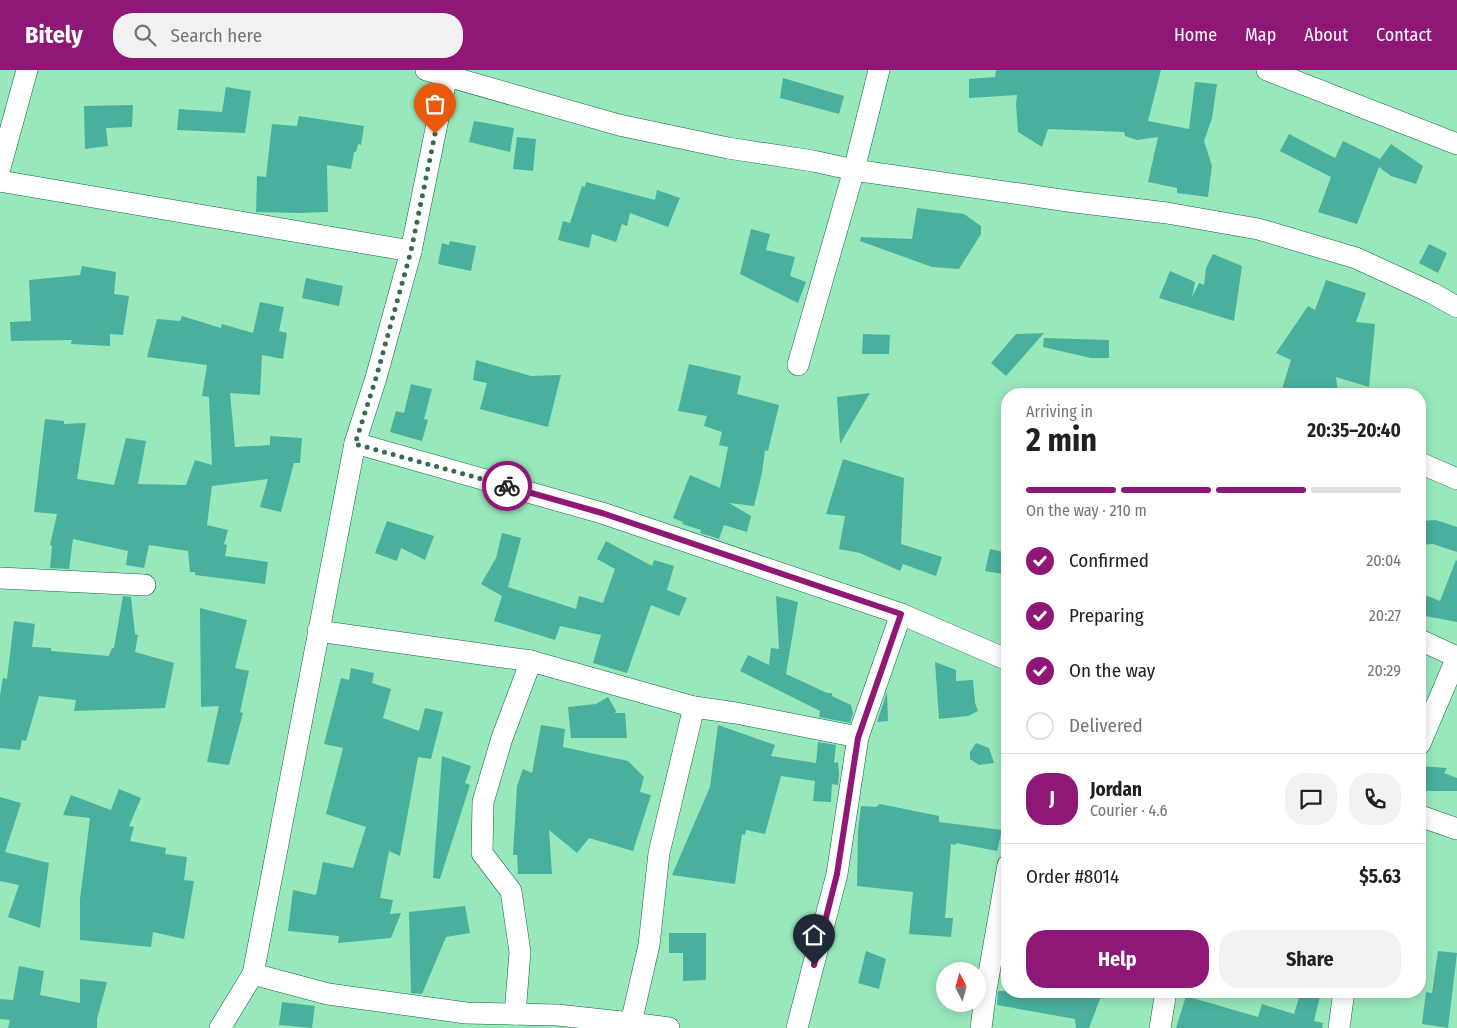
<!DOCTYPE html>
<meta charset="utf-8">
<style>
body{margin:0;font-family:"Fira Sans Condensed",sans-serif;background:#f2f2f2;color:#202124;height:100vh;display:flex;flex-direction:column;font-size:19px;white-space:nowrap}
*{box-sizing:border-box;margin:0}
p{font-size:16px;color:#757577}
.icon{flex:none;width:28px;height:28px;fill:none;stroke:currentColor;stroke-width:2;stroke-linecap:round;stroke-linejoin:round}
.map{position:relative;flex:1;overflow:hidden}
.details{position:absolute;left:1001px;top:318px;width:425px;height:610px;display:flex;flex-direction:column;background:#fff;border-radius:20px;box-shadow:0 2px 12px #0003}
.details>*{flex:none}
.needle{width:32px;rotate:354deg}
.controls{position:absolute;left:936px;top:892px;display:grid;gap:10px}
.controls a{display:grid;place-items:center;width:50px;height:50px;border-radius:50%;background:#fff;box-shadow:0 2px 12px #0003;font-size:25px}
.pin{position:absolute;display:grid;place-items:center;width:42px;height:42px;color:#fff;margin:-51px -21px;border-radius:50% 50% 50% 0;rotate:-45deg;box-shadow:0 0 5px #0007}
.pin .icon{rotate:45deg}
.courier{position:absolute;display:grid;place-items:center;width:50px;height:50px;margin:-25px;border:4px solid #8f1775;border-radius:50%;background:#fff;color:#222;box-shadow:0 1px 6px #0007}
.headline em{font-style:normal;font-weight:700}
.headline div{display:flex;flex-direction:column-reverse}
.headline{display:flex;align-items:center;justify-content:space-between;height:85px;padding:0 25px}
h1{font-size:32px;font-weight:700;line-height:38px}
.bar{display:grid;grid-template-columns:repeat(4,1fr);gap:8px 5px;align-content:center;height:60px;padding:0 25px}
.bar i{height:6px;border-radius:4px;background:#e0e0e0}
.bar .on{background:#8f1775}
.bar p{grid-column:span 4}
.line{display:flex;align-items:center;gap:12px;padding:0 25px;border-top:1px solid #e0e0e0}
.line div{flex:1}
.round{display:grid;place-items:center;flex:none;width:52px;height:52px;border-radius:20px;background:#f2f2f2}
ol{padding:0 25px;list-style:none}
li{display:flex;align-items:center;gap:15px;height:55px}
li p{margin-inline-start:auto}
li .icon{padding:5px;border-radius:50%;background:#8f1775;color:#fff;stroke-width:4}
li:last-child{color:#757577}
li i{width:28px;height:28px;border:2px solid #e0e0e0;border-radius:50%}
.cta{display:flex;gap:10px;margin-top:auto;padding:10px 25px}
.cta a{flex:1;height:58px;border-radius:20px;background:#8f1775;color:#fff;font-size:20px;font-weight:700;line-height:58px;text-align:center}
.cta a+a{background:#f2f2f2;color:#202124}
header{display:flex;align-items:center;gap:30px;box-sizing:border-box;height:70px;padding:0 25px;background:#8f1775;color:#fff}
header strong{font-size:24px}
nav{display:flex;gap:28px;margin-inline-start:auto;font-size:18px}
.search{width:350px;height:45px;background:#f2f2f2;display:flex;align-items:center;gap:12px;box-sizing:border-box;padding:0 18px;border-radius:20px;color:#757577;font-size:19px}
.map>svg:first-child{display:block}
.building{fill:#48b09d}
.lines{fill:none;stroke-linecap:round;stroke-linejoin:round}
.minor-casing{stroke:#0a6640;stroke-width:22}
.minor{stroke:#fff;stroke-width:21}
.done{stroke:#386a50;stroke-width:5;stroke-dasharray:0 9}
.route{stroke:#8f1775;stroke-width:6}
</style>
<header>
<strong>Bitely</strong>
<div class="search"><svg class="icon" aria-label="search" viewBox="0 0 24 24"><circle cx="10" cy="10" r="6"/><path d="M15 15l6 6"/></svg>Search here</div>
<nav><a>Home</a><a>Map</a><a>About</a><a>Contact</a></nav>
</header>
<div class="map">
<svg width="1457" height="958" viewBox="0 0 1457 958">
<rect width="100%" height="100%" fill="#99e8bc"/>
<g class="building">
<polygon points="996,0 1161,0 1148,51 1189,59 1195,12 1217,14 1212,48 1204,71 1212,96 1208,127 1177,123 1177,118 1148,112 1158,67 1137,70 1125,66 1124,62 1048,59 1042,77 1018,62 1016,34 1017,25 969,28 969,9 995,7"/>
<polygon points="783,8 844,26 839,44 780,28"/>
<polygon points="226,17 251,21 245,63 177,60 179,39 222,42"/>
<polygon points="133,35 132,57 106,58 108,76 85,79 84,36"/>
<polygon points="299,46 364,56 361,75 358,74 356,82 354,82 351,99 327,95 328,142 301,143 256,142 257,106 266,107 272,54 297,56"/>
<polygon points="474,51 514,58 510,82 469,72"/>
<polygon points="1289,64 1335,88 1343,71 1380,89 1391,74 1423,96 1416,114 1391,106 1379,97 1357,154 1318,142 1331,107 1280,81"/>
<polygon points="517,67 536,69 533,101 513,99"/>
<polygon points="586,112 655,130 657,120 680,128 668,157 630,143 627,156 622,154 616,172 592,164 589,178 558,170 563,151 570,153 582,116 585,117"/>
<polygon points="917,138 964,144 981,156 981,164 959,199 932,197 860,171 861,167 912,169"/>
<polygon points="751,159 770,164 766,180 795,187 790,206 806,212 798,233 740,204"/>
<polygon points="450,171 476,176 471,201 438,194 442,173 449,175"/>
<polygon points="1429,174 1447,183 1438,203 1419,193"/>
<polygon points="1213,184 1242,196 1234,251 1159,228 1170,201 1195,212 1192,227 1199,213 1204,215 1206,198"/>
<polygon points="82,196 116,202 114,224 129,226 123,265 110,264 110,276 71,274 72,270 11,271 10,252 31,251 29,210 80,205"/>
<polygon points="306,208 343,216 339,236 302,228"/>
<polygon points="1326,210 1366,223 1356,252 1375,254 1369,317 1336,307 1338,324 1295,324 1282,319 1291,290 1276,283 1308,236 1315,240"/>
<polygon points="260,232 284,237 279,261 287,263 283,289 262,285 260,325 230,323 235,377 270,375 270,366 302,368 300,393 294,393 281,442 260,437 268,409 212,416 207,455 228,460 224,474 227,475 225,486 268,492 265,514 195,505 195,502 190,502 188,481 149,475 144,498 126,495 128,481 73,469 69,499 50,498 52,476 50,475 57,444 34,442 45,349 64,351 64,354 86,353 77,409 114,415 126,368 146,371 138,414 186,415 195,390 212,395 209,327 202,326 207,295 147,287 157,249 180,251 182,246 221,258 222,254 253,263"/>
<polygon points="1044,263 1006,306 991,293 1016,264"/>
<polygon points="863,264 890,265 889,284 862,284"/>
<polygon points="1044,268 1109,270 1109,288 1091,288 1043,277"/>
<polygon points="476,290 531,306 561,305 548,357 480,339 487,313 473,310"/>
<polygon points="689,294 741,306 737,324 779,335 768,381 765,380 762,403 754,436 729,433 751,446 747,462 724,455 719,469 700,463 701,460 682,454 683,452 673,448 690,405 720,418 728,377 719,375 722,362 704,356 707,346 678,341"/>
<polygon points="411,314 432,319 424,349 428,350 422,371 390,362 396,341 404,343"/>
<polygon points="870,323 840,374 837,327"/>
<polygon points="843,389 904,408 901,474 942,487 936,506 903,494 900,501 860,483 839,479 845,446 826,444"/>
<polygon points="1436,450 1457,457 1457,482 1433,474 1420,475 1420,451"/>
<polygon points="387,451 434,466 425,490 401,478 397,491 375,483"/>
<polygon points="502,463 521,468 508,517 576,539 579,526 603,533 615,499 597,489 606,471 652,496 654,490 674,496 667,520 687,528 679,546 651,535 627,603 593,593 601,565 560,556 555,570 494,551 502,526 481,514 496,488"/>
<polygon points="990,479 1008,483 1008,505 985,501"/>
<polygon points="1456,490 1457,491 1457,552 1420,545 1420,523 1440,531"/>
<polygon points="123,526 131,527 135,564 138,565 135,582 174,593 165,638 74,641 76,630 39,626 26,671 22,670 20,680 0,678 0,625 3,608 7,609 14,551 35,554 32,577 51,578 51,581 109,586 112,578 114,578"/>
<polygon points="776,526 798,532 786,604 827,623 832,623 832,626 851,635 853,643 850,653 819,647 820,641 740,601 748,585 769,595 771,578 779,579"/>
<polygon points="200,538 247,550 235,598 249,601 240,642 243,643 229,695 207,692 219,636 201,637"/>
<polygon points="935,592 956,600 956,611 973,610 975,633 978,641 968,646 939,649"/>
<polygon points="351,598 374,603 372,613 391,619 383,648 419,661 425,638 443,642 431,689 418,687 400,786 389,781 380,828 393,830 390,844 401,843 391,868 338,873 339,866 288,861 293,820 316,825 323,792 353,798 366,757 326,744 343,678 324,674 341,608 349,610"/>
<polygon points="887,622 888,651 877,652"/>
<polygon points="608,627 616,641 615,643 625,643 627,668 571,668 568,637 596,634"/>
<polygon points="541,655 565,659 563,677 628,691 644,707 640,722 651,725 633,781 589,768 577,783 549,760 552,804 518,804 517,785 513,785 517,716 523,699 532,703"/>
<polygon points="718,655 775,675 771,686 816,693 818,672 836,675 834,693 838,692 839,705 838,715 832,714 831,732 813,731 815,711 781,706 765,764 746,760 745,765 742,764 735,814 672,805 710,717"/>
<polygon points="976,673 989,678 994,693 979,695 970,689 970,682"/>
<polygon points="442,686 471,696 465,713 470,715 440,809 433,808"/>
<polygon points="1420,696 1447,698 1444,703 1457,708 1457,721 1420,721"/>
<polygon points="119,719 141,728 129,756 134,757 130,771 166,778 165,784 187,787 184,810 194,811 184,869 153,862 151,877 80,870 80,829 90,748 63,745 71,725 111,740"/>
<polygon points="0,727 21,733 5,782 49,793 40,858 8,847 19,815 0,811"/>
<polygon points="880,734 939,746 939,752 1002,760 997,781 956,773 956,775 951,774 945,848 953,848 951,867 909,864 913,822 857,816 858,761 861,736 876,737"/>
<polygon points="465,836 470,863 446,867 422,924 411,923 409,842"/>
<polygon points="669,863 706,863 706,910 683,911 683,883 669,883"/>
<polygon points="866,881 886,889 879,919 858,913"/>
<polygon points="1438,881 1457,883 1448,958 1422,954 1426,922 1432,923"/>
<polygon points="19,896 44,901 40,925 80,933 80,909 107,912 97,949 97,958 8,958 10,950 0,949 0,929 13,930"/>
<polygon points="998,921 1103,921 1089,958 1076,958 1075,949 997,935"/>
<polygon points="1301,921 1320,926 1314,951 1323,953 1322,958 1176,958 1186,926 1258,947 1262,934 1294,944"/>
<polygon points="282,932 315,936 312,958 279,955"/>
</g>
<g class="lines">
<defs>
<g id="minor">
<polyline points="426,0 619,55 728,78 813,91 854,100 1075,132 1167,143 1258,159 1356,188 1432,223 1457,237"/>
<polyline points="1267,0 1457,74"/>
<polyline points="0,98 27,0"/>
<polyline points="0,111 411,181"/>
<polyline points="798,295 854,100 879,0"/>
<polyline points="355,373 602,443 901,544 1008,590"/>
<polyline points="1420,393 1457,409"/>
<polyline points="0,508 145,515"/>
<polyline points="318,561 531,591 694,637 736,643 858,667 901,544"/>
<polyline points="1420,570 1457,587"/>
<polyline points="1420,674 1457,587"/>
<polyline points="1420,746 1457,759"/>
<polyline points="253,904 328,924 466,943 557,945 631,953 649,875 659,783 694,637"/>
<polyline points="515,944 520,882 511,821 482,783 483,732 502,668 531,591"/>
<polyline points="220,958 253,904 355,373 376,308 411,181 448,0"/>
<polyline points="629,958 631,953 669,958"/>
<polyline points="797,958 837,804 858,667"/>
<polyline points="981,958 986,920 1008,795"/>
<polyline points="1160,958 1166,921"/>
<polyline points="1339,958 1344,921"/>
</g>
</defs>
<use href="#minor" class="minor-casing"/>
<use href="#minor" class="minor"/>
</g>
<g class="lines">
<polyline class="done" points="435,64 411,181 376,308 355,374 507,416"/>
<polyline class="route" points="507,416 602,443 901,544 858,668 837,804 814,895"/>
</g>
</svg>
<div class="controls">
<a><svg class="needle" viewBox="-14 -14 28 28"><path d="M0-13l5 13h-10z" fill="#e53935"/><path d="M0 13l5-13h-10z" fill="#757577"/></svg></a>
</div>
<div class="pin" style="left:435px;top:64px;background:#ea580c"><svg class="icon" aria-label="bag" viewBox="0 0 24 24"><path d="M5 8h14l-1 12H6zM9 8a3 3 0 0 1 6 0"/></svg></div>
<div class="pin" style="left:814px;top:895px;background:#1f2937"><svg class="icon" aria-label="home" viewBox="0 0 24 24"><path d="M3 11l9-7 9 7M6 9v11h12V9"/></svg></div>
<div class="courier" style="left:507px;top:416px"><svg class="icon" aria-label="bike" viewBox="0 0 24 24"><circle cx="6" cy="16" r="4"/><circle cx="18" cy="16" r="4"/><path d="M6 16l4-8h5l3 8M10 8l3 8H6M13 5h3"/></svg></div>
<section class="details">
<div class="headline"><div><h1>2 min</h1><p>Arriving in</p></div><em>20:35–20:40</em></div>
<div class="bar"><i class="on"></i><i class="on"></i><i class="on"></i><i></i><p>On the way · 210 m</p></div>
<ol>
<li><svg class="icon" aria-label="check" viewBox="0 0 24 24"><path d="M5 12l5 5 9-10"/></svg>Confirmed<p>20:04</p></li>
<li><svg class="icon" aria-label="check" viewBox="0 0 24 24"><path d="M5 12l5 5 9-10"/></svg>Preparing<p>20:27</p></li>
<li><svg class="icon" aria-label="check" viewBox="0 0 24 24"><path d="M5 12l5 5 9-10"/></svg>On the way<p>20:29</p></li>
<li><i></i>Delivered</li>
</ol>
<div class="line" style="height:90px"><b class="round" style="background:#8f1775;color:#fff">J</b><div><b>Jordan</b><p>Courier · 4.6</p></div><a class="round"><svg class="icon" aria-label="chat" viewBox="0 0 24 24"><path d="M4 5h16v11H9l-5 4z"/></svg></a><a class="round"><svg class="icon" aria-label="phone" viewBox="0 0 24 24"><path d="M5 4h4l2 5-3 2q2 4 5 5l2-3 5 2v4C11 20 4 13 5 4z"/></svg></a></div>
<div class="line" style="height:65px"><div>Order #8014</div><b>$5.63</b></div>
<div class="cta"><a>Help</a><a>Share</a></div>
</section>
</div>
